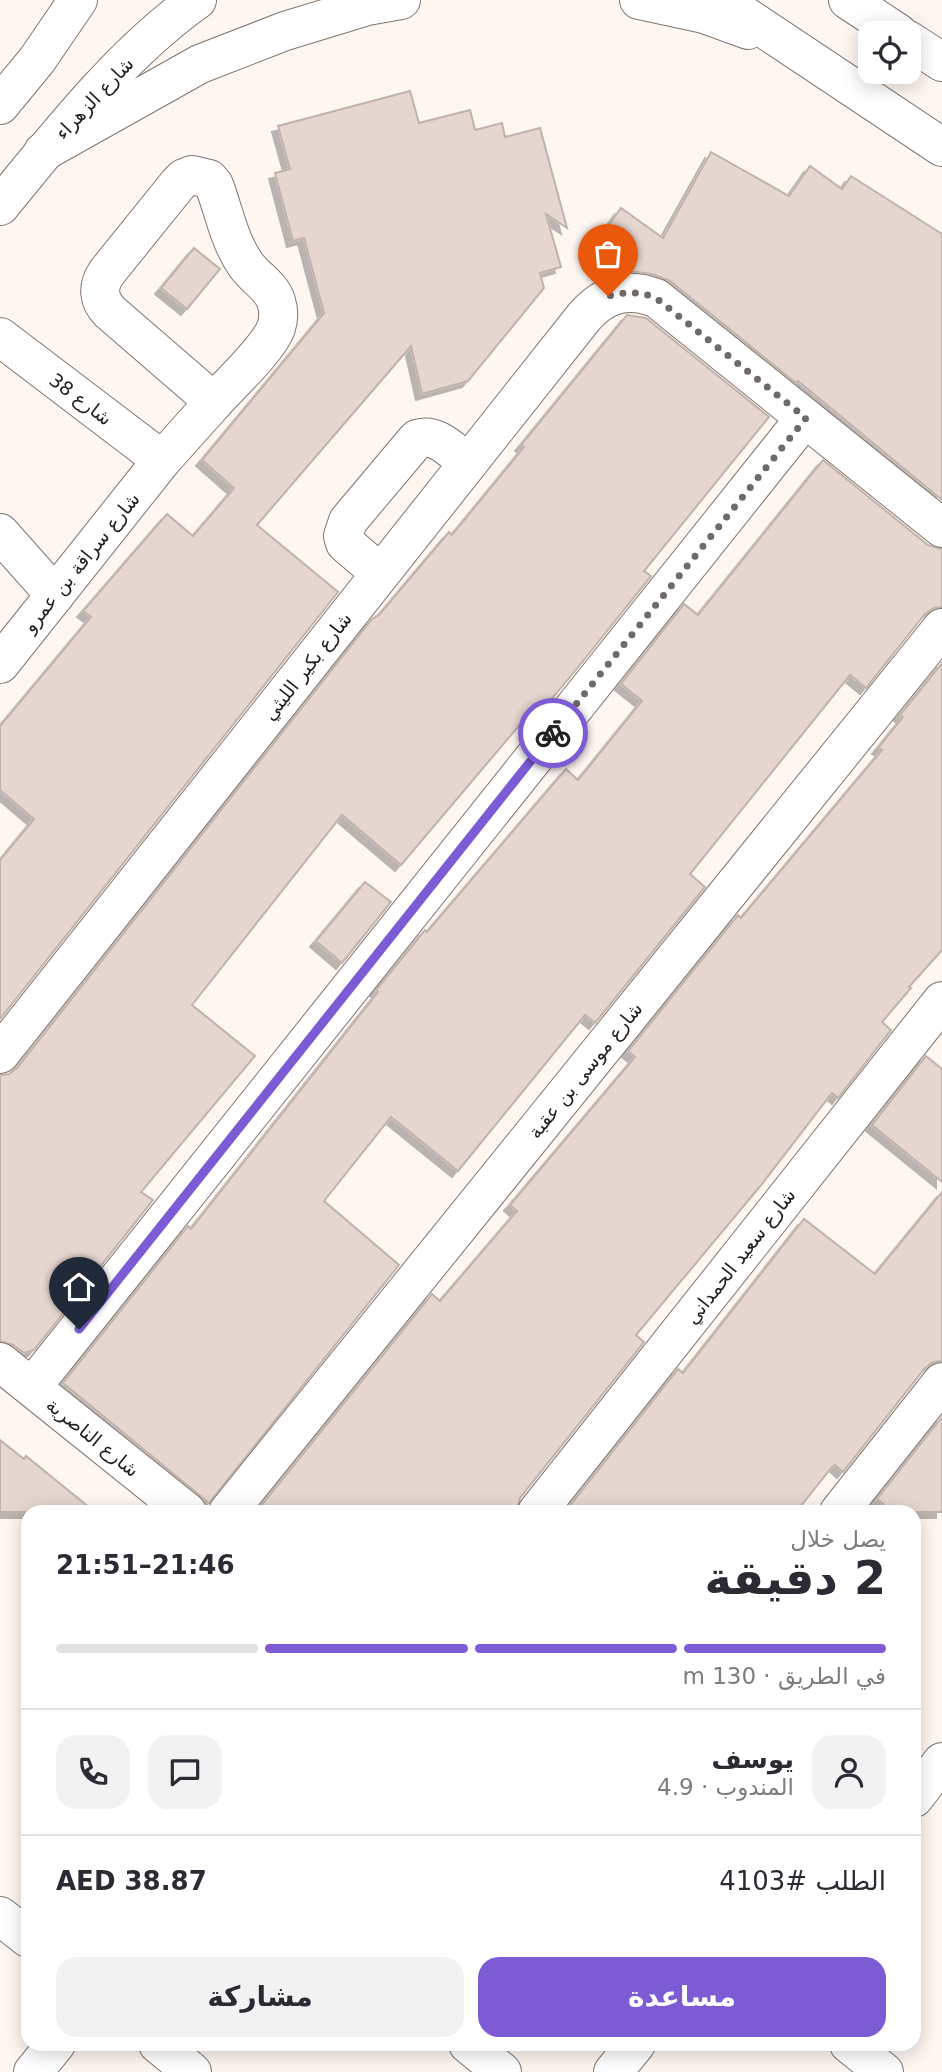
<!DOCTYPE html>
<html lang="ar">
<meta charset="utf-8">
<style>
body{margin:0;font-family:"DejaVu Sans",Vazirmatn,sans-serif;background:#f2f2f3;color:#2b2b33;direction:rtl;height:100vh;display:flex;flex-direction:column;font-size:26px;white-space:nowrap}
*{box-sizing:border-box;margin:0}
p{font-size:23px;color:#7c7c81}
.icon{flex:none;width:38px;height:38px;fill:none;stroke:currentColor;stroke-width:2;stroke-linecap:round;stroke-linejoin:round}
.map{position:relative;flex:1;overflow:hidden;direction:ltr}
.sheet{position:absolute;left:21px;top:1505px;width:900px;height:546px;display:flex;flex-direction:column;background:#fff;border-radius:21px;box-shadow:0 4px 18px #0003;direction:rtl}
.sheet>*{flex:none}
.fabs{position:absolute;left:858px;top:21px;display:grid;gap:14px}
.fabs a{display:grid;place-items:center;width:63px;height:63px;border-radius:14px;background:#fff;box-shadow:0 4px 18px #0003;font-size:35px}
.pin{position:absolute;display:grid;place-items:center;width:60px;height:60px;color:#fff;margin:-72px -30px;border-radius:50% 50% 50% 0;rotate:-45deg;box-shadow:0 0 7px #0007}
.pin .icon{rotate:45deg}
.courier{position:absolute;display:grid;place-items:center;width:70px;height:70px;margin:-35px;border:5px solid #7c5bd5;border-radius:50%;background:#fff;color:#222;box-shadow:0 2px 9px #0007}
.overview em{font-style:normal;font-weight:700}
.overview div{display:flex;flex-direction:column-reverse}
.overview{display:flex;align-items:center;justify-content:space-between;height:119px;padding:0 35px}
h1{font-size:46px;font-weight:700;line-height:52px}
.bar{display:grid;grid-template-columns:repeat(4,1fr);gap:10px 7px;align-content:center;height:84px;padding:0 35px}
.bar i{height:9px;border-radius:5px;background:#e1e1e2}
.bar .selected{background:#7c5bd5}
.bar p{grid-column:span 4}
.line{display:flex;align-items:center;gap:18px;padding:0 35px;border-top:2px solid #e1e1e2}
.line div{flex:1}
.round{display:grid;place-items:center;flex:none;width:74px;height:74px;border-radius:21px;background:#f2f2f3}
.cta{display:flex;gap:14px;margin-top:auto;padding:14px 35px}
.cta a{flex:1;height:80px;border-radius:21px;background:#7c5bd5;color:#fff;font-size:28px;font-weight:700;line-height:80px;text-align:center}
.cta a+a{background:#f2f2f3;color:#2b2b33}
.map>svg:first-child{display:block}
.building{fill:#e6d6d0;stroke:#c1b2ac;stroke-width:2;filter:url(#shadow)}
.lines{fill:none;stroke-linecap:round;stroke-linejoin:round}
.minor-casing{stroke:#82756e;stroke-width:40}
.major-casing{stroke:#82756e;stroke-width:40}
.minor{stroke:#fff;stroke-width:38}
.major{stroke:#fff;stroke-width:38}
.done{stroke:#706a67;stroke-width:7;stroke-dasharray:0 12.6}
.route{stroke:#7c5bd5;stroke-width:9}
.labels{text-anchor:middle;stroke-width:5;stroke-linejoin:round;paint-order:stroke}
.street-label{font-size:19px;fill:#241f1c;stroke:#fff}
</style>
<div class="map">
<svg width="942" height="2072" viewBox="0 0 942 2072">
<defs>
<filter id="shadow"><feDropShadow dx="-6" dy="6" stdDeviation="0" flood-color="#0004"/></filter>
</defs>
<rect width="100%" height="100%" fill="#fef6f1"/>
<g class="building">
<polygon points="410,91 419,123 470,110 475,130 502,123 505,137 540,128 567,228 546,214 561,267 540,273 544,288 468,381 422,394 411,346 257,525 338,592 0,1019 0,860 34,819 0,790 0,726 91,617 83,611 167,514 193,536 234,488 202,460 324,313 304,238 293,241 275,173 290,169 278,126"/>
<polygon points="711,152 789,196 810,166 842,189 851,176 942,234 942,500 798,381 796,383 670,281 652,274 628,271 593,247 621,208 663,238"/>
<polygon points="194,248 220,269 187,309 161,288"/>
<polygon points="627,315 646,318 769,417 644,571 651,576 579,666 540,713 534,708 401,865 342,815 192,1005 255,1056 141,1192 153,1200 34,1350 24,1353 13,1345 0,1341 0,1075 9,1074 17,1068 372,619 379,615 449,532 452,535 524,447 521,445"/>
<polygon points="823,460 928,545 942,549 942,607 934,608 925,614 866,688 850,675 690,874 705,887 595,1023 585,1015 458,1171 391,1117 324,1201 399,1265 209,1503 63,1383 188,1226 191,1229 378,992 376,990 425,930 427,932 566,769 578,780 642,701 621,684 684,604 698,615"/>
<polygon points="942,663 942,950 909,987 911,988 882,1022 891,1030 838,1098 832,1093 762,1184 636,1335 644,1342 520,1498 516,1512 256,1512 432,1294 440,1301 517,1211 510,1205 635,1057 628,1051 738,915 741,918 882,750 878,748 903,717 900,715"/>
<polygon points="365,882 391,902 342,963 316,941"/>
<polygon points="926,1056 942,1069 942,1182 872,1125"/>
<polygon points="942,1192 942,1361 933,1362 925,1368 843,1472 835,1465 832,1467 796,1512 565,1512 678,1369 683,1373 804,1219 875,1274"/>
<polygon points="942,1417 942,1512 893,1512 877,1499"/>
<polygon points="0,1440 24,1459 26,1456 95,1512 0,1512"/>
</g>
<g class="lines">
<defs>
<g id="minor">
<path d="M192,175L209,179L214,185C224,211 229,241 246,265C255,278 271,286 276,301C279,310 279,319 276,328C268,349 230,384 214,402L110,312C98,300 97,286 107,272L178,184L184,178Z"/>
<polyline points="0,337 162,460"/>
<polyline points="0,533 55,595"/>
<path d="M380,573L345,543L343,536L348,521L417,439C437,432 453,452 468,463"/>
<polyline points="0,664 162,460 214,402"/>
<path d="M0,1054L584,317C604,294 627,287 656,298L942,528"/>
<polyline points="0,1362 187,1512"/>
<polyline points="32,1387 805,418"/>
<polyline points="228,1512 942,628"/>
<polyline points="537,1512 942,1001"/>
<polyline points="839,1512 942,1382"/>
<polyline points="914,1798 942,1762"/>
<polyline points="0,1916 28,1938"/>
<polyline points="158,2044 192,2072"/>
<polyline points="468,2044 502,2072"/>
<polyline points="849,2044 884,2072"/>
<polyline points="33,2072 56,2044"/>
<polyline points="613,2072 636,2044"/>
</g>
<g id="major">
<polyline points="639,0 704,14 748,30"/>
<polyline points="721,0 942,147"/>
<polyline points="848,0 898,33"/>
<polyline points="908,40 942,62"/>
<polyline points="0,105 37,60 78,0"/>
<polyline points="43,152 200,64 285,31 367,6 401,0"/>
<path d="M0,206C58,135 122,53 197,0"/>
</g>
</defs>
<use href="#minor" class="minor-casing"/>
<use href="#major" class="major-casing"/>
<use href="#minor" class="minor"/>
<use href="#major" class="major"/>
</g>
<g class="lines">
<path class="done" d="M553,733L806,418L656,298C639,291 626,292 608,296"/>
<polyline class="route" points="79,1329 553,733"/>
</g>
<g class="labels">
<g class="street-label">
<text transform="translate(94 98) rotate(-47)" y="7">شارع الزهراء</text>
<text transform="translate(81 399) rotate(37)" y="7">شارع 38</text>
<text transform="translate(81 562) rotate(-51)" y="7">شارع سراقة بن عمرو</text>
<text transform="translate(307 666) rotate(-52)" y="7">شارع بكير الليثي</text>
<text transform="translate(585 1070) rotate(-51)" y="7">شارع موسى بن عقبة</text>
<text transform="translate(740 1256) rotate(-52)" y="7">شارع سعيد الحمداني</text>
<text transform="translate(93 1437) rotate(39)" y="7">شارع الناصرية</text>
</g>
</g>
</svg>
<div class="fabs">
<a><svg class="icon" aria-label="locate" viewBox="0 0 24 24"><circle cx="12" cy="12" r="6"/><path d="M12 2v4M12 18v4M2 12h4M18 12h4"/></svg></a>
</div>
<div class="pin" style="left:608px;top:296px;background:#ea580c"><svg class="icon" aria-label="bag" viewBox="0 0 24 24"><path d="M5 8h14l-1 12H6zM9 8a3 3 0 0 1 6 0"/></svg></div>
<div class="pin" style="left:79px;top:1329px;background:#1f2937"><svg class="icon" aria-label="home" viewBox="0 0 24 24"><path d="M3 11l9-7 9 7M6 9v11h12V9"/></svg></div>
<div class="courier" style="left:553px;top:733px"><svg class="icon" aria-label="bike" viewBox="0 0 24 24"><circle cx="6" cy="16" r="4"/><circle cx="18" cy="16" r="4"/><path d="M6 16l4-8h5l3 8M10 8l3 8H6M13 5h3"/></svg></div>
<section class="sheet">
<div class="overview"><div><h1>2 دقيقة</h1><p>يصل خلال</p></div><em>21:46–21:51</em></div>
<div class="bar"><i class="selected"></i><i class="selected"></i><i class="selected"></i><i></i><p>في الطريق · 130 m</p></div>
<div class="line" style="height:126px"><a class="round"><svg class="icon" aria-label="person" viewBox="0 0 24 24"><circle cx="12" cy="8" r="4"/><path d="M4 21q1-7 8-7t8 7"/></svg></a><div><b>يوسف</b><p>المندوب · 4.9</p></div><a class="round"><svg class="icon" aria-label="chat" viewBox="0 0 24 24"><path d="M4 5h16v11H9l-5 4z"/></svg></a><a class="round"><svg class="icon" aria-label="phone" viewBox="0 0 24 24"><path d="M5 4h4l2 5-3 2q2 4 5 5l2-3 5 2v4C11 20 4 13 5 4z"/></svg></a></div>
<div class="line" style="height:91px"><div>الطلب #4103</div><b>AED 38.87</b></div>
<div class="cta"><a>مساعدة</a><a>مشاركة</a></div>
</section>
</div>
